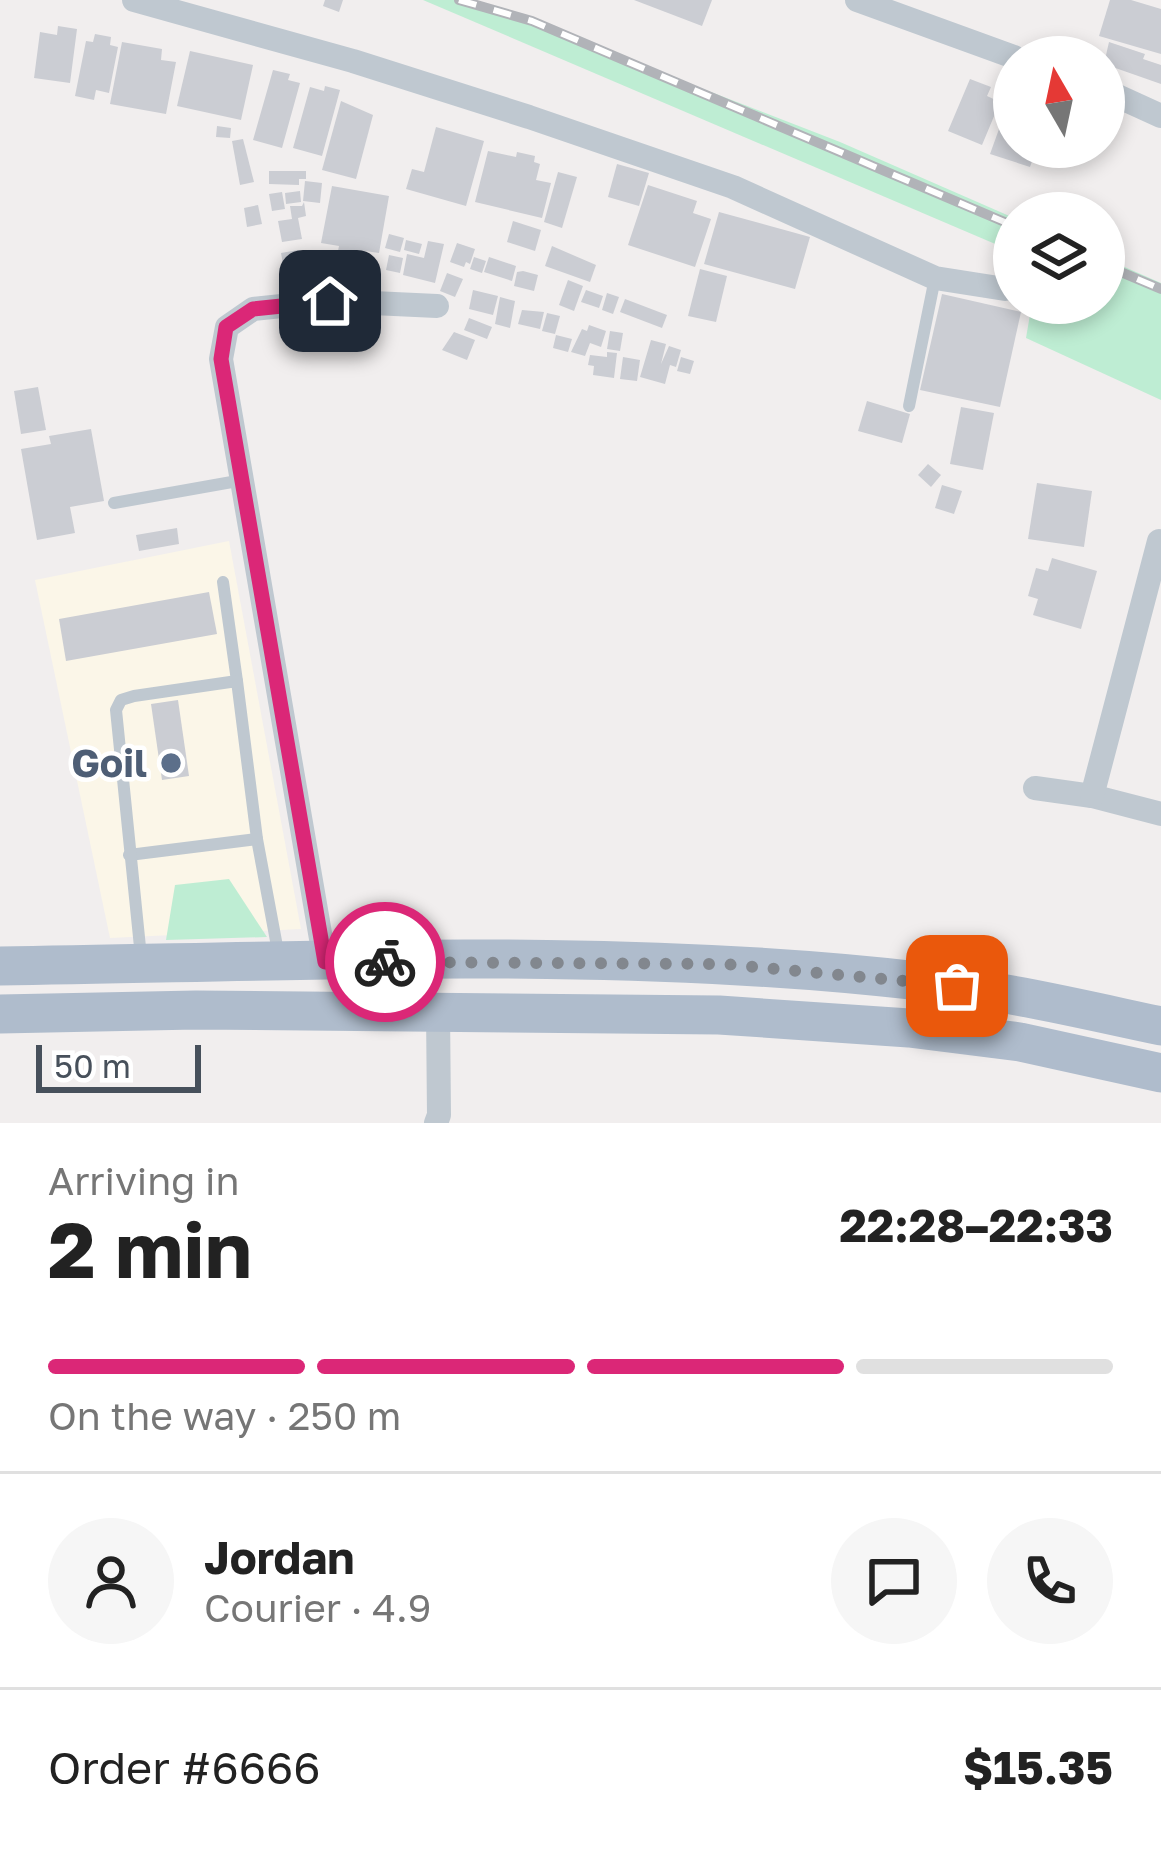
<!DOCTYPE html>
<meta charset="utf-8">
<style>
body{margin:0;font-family:"Golos Text",sans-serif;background:#f6f6f6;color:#222;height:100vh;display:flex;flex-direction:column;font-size:45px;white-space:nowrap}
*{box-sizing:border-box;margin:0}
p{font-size:39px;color:#767676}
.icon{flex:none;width:66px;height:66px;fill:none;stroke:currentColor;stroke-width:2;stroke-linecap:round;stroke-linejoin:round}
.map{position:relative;height:1123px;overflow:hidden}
.details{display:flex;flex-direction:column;background:#fff;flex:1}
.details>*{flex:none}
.needle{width:78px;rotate:351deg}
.buttons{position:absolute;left:993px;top:36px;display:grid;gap:24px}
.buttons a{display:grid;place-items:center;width:132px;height:132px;border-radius:50%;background:#fff;box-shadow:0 6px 18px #0003;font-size:60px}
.scale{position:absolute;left:36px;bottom:30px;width:165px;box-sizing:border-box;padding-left:12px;border:6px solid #47505b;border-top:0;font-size:33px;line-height:42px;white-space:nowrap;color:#47505b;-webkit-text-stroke:9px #fff;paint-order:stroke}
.pin{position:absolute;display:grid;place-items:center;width:102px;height:102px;color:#fff;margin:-51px;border-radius:24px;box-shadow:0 6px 18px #0006}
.courier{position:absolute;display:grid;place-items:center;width:120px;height:120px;margin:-60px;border:9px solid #db2777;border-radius:50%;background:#fff;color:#222;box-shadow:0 3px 15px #0007}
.summary em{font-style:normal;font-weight:700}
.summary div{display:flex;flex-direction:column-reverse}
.summary{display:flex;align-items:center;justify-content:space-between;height:204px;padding:0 48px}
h1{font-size:78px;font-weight:700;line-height:90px}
.bar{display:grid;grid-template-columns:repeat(4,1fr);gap:18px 12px;align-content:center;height:144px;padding:0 48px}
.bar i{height:15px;border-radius:9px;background:#e0e0e0}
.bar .selected{background:#db2777}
.bar p{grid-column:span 4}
.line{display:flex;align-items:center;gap:30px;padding:0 48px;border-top:3px solid #e0e0e0}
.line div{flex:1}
.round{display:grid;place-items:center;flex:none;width:126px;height:126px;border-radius:63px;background:#f6f6f6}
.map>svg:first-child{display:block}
.commercial{fill:#fbf6e8}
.green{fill:#beedd3}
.building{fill:#cbcdd3}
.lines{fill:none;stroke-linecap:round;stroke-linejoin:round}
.service{stroke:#bfc8d0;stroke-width:12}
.minor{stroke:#bfc8d0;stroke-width:24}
.primary{stroke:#afbccc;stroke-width:39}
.rail-casing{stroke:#b1b3b8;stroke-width:10}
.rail{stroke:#fff;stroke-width:6;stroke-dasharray:18;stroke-linecap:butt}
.done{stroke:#82878e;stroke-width:12;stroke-dasharray:0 21.6}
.route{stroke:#db2777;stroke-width:15}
.service-dot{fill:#5c6f8a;stroke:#fff;stroke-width:4.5}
.labels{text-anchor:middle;stroke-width:9;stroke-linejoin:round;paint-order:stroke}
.service-label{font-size:39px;font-weight:bold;fill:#4e5e75;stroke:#fff;text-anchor:end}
</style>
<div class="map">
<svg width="1161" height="1123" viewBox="0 0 1161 1123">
<rect width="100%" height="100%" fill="#f1eeee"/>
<polygon class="commercial" points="229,541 301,929 110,938 35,580"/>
<g class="green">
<polygon points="423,0 473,0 840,142 1014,218 1014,252"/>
<polygon points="1104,258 1161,283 1161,400 1026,338 1032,303 1104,303"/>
<polygon points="229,879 267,937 166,940 175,885"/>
</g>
<g class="building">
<polygon points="325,0 343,0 339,12 323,6"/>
<polygon points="634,0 712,0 702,26"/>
<polygon points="1110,0 1131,0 1161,9 1161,54 1099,36"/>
<polygon points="58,26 77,29 70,83 34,78 40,32 57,35"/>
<polygon points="95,34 111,37 110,45 118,47 109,93 96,90 94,100 75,96 86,41 93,42"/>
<polygon points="122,42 162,49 161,60 176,62 166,114 110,104"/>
<polygon points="1109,42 1145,54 1143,59 1161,65 1161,84 1104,64"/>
<polygon points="190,51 253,65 241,120 177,106"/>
<polygon points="273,70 290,74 288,80 300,83 282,148 253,140"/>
<polygon points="970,79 991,87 987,96 1000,102 982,145 948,131"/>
<polygon points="325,86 340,90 322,156 293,148 310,87 324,91"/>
<polygon points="341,101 373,115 356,179 322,170"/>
<polygon points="1003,118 1014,122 1014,147 1037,147 1030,167 990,154"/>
<polygon points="217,126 231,128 230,138 216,137"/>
<polygon points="436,127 484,141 466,206 406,189 412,169 424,172"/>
<polygon points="243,139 254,182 240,185 232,141"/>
<polygon points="488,151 516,157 517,152 535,156 534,162 540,164 536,180 551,183 542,218 475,202"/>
<polygon points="617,164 649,173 639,206 608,197"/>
<polygon points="269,171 306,171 306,179 299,179 299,185 269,184"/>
<polygon points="558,172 577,177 562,228 544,222"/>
<polygon points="305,181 322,183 320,203 303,201"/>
<polygon points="648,185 697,201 693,213 711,219 695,267 628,245"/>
<polygon points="332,186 389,196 379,253 365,251 363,261 337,256 339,246 321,243"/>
<polygon points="300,191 301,202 286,204 285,193"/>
<polygon points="282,192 285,209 272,211 269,194"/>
<polygon points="304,202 306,216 298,218 302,239 282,242 278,221 292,219 290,206 302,206"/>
<polygon points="258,205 262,224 247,227 244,208"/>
<polygon points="719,212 810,237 795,289 704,264"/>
<polygon points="513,221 541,230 535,251 507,242"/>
<polygon points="389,234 404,238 400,252 385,248"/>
<polygon points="406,240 422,244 419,254 404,250"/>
<polygon points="428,241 444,244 435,283 403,275 407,254 424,258"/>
<polygon points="457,243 475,249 470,264 466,262 464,267 450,262"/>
<polygon points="552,246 596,265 590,282 545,266"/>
<polygon points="298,250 300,258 312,256 321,286 307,288 305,271 285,275 281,253"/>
<polygon points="389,255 403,258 400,273 386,270"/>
<polygon points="474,257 486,261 482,273 470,269"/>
<polygon points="489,257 516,266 512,281 484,272"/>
<polygon points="700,269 727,276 716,322 688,316"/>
<polygon points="523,271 538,275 534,291 514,286 517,272"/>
<polygon points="447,273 463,279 455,297 440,291"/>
<polygon points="568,280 583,286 574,311 559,305"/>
<polygon points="473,290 498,296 493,315 469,309"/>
<polygon points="586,290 603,296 599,308 581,302"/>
<polygon points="607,293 619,297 613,314 602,310"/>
<polygon points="942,294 1021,312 1000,407 920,390"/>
<polygon points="500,297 515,301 510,328 495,324"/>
<polygon points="625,299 667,315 662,328 620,312"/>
<polygon points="522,310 544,312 540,329 518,324"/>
<polygon points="547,313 560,316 555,334 542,331"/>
<polygon points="469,318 492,327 487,339 464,330"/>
<polygon points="589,325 606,331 601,347 590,343 585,356 571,352 582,329 587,331"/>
<polygon points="610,331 623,333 620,351 607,349"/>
<polygon points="454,332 475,340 467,360 442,350"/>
<polygon points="556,335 572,339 568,352 553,348"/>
<polygon points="651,340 666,344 661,364 669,346 681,350 676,367 670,365 665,384 640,377"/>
<polygon points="607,352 617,353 614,378 593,375 594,366 588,365 590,355 607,357"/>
<polygon points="623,357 640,360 637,381 620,379"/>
<polygon points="681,357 694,361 690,374 677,371"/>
<polygon points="38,387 46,430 21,434 14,391"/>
<polygon points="867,401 910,414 902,443 858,431"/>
<polygon points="961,407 994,413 983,470 950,464"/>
<polygon points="91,429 104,501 70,507 75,533 37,540 21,449 51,444 49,436"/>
<polygon points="928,464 941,475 931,487 918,475"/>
<polygon points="1037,483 1092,491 1084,547 1028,539"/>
<polygon points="942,485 962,491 954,514 935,508"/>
<polygon points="177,528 179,544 139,551 136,535"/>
<polygon points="1052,558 1097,571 1081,629 1033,615 1038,599 1028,596 1036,568 1048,571"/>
<polygon points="209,592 217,634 66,661 59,619"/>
<polygon points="178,700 189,776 162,780 151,704"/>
</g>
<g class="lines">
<g class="service">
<polyline points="909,406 935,278"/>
<polyline points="114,503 243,480"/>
<polyline points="223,582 237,681"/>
<polyline points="129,855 257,839"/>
<polyline points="141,957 116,710 121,700 134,696 237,681 257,839 279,957"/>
</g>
<g class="minor">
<polyline points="134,0 353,61 529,117 733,187 935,278 1005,289"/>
<polyline points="857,0 1014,57"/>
<polyline points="1104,90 1161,116"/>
<polyline points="1035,788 1092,796 1161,814"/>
<polyline points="1092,796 1159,541"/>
<polyline points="325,962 221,359 227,327 253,309 330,301 437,306"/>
<polyline points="436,1123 439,1115 438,1010"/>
</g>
<g class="primary">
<path d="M0,966C305,962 615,946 919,981C1001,990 1081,1009 1161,1026"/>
<polyline points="0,1014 196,1010 719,1015 909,1028 1020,1042 1161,1073"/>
</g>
<defs>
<g id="rail">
<polyline points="459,0 532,21 1014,226"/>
<polyline points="1104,265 1161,289"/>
</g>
</defs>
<use href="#rail" class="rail-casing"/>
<use href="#rail" class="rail"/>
</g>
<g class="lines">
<polyline class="done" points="385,962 724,964 957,986"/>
<polyline class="route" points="330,301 253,309 226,327 221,359 325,962 385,962"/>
</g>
<circle class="service-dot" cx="171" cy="763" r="12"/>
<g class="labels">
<g class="service-label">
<text x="147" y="777">Goil</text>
</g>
</g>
</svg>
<div class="buttons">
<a><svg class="needle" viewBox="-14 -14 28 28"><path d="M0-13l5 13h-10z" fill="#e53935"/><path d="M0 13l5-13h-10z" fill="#767676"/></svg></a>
<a><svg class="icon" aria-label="layers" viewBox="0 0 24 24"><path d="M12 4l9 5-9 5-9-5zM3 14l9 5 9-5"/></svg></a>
</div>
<div class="scale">50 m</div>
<div class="pin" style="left:957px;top:986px;background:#ea580c"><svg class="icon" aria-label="bag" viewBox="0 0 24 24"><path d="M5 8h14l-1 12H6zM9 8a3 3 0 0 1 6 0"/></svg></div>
<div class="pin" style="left:330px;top:301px;background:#1f2937"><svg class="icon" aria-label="home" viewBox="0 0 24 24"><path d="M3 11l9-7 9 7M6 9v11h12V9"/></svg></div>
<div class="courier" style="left:385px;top:962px"><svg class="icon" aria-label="bike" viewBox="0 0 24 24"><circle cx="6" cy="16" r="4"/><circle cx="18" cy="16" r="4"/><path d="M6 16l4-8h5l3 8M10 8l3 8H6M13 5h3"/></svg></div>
</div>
<section class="details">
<div class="summary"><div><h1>2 min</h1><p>Arriving in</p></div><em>22:28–22:33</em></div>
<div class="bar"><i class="selected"></i><i class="selected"></i><i class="selected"></i><i></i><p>On the way · 250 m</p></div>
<div class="line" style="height:216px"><a class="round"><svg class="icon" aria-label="person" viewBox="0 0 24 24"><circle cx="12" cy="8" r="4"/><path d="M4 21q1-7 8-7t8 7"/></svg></a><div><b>Jordan</b><p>Courier · 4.9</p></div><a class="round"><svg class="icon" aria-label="chat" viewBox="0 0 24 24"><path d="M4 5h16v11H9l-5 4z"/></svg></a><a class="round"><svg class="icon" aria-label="phone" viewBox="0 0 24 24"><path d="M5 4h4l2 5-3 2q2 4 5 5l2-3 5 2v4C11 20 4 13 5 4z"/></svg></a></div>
<div class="line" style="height:156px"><div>Order #6666</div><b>$15.35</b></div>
</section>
